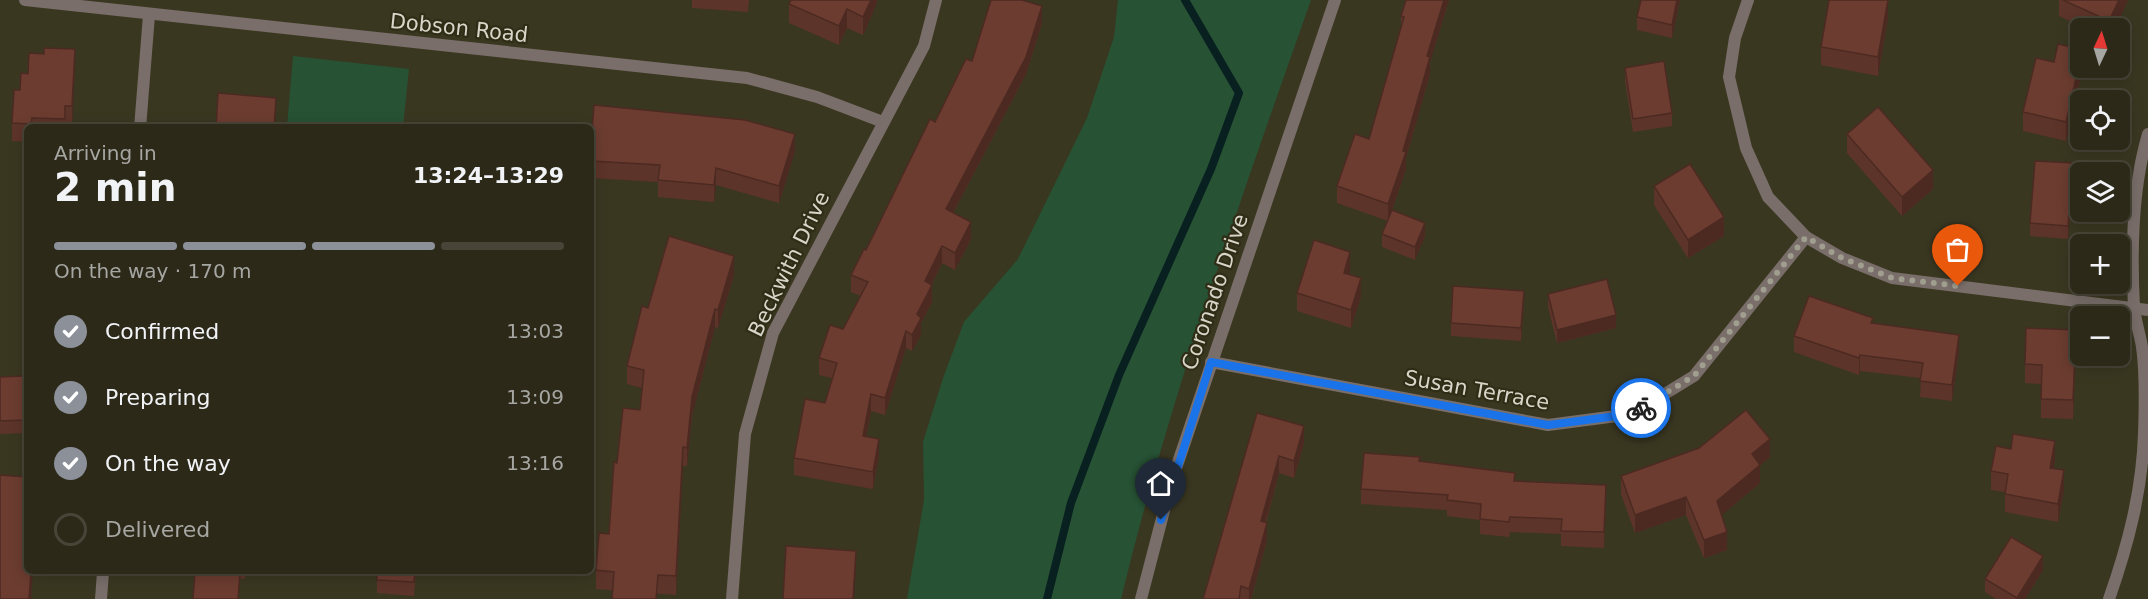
<!DOCTYPE html>
<meta charset="utf-8">
<style>
body{margin:0;font-family:"DejaVu Sans",sans-serif;background:#343122;color:#f1f3f6;height:100vh;display:flex;flex-direction:column;font-size:22px;white-space:nowrap}
*{box-sizing:border-box;margin:0}
p{font-size:20px;color:#a6a6a2}
.icon{flex:none;width:33px;height:33px;fill:none;stroke:currentColor;stroke-width:2;stroke-linecap:round;stroke-linejoin:round}
.map{position:relative;flex:1;overflow:hidden}
.side{position:absolute;left:24px;top:124px;width:570px;height:450px;display:flex;flex-direction:column;background:#2c2919;border-radius:9px;box-shadow:0 3px 15px #0003,0 0 0 2px #484538}
.side>*{flex:none}
.needle{width:39px;rotate:4deg}
.controls{position:absolute;left:2070px;top:18px;display:grid;gap:12px}
.controls a{display:grid;place-items:center;width:60px;height:60px;border-radius:9px;background:#2c2919;box-shadow:0 3px 15px #0003,0 0 0 2px #484538;font-size:30px}
.pin{position:absolute;display:grid;place-items:center;width:51px;height:51px;color:#fff;margin:-62px -26px;border-radius:50% 50% 50% 0;rotate:-45deg;box-shadow:0 0 6px #0007}
.pin .icon{rotate:45deg}
.courier{position:absolute;display:grid;place-items:center;width:60px;height:60px;margin:-30px;border:4px solid #1a73e8;border-radius:50%;background:#fff;color:#222;box-shadow:0 2px 8px #0007}
.head em{font-style:normal;font-weight:800}
.head div{display:flex;flex-direction:column-reverse}
.head{display:flex;align-items:center;justify-content:space-between;height:102px;padding:0 30px}
h1{font-size:39px;font-weight:800;line-height:45px}
.bar{display:grid;grid-template-columns:repeat(4,1fr);gap:9px 6px;align-content:center;height:72px;padding:0 30px}
.bar i{height:8px;border-radius:4px;background:#484538}
.bar .current{background:#8c9099}
.bar p{grid-column:span 4}
ol{padding:0 30px;list-style:none}
li{display:flex;align-items:center;gap:18px;height:66px}
li p{margin-inline-start:auto}
li .icon{padding:6px;border-radius:50%;background:#8c9099;color:#fff;stroke-width:4}
li:last-child{color:#a6a6a2}
li i{width:33px;height:33px;border:3px solid #484538;border-radius:50%}
.map>svg:first-child{display:block}
.green{fill:#275234}
.lines{fill:none;stroke-linecap:round;stroke-linejoin:round}
.stream{stroke:#092021;stroke-width:8}
.street{stroke:#796e69;stroke-width:12}
.wall{fill:#5d3429}
.shaded-wall{fill:#4c2a22}
.building{fill:#6c3c30;stroke:#4c2a22;stroke-width:1.5}
.done{stroke:#a09e8e;stroke-width:6;stroke-dasharray:0 10.8}
.route{stroke:#1a73e8;stroke-width:8}
.labels{text-anchor:middle;stroke-width:4.5;stroke-linejoin:round;paint-order:stroke}
.street-label{font-size:21px;fill:#d7d6c8;stroke:#302d17}
</style>
<div class="map">
<svg width="2148" height="599" viewBox="0 0 2148 599">
<rect width="100%" height="100%" fill="#3a3721"/>
<g class="green">
<path d="M1118,0H1311C1241,199 1171,393 1121,599H907L924,500L923,442L943,378L964,322L1018,259L1087,118L1114,37Z"/>
<polygon points="293,56 409,69 403,127 287,127"/>
</g>
<g class="lines">
<polyline class="stream" points="1047,599 1071,503 1119,375 1211,169 1239,93 1185,0"/>
<g class="street">
<polyline points="25,0 747,78 817,97 883,122"/>
<polyline points="1748,0 1735,38 1729,77 1746,148 1768,197 1806,237 1842,258 1892,278 2148,310"/>
<polyline points="140,128 149,15"/>
<polyline points="1211,362 1548,425 1632,414 1694,376 1806,237"/>
<polyline points="101,599 103,572"/>
<polyline points="732,599 745,434 773,333 924,46 936,0"/>
<polyline points="1141,599 1172,480 1335,0"/>
<path d="M2109,599C2128,545 2142,492 2144,434C2145,406 2146,375 2142,347C2140,334 2135,320 2134,307C2131,251 2132,188 2148,134"/>
</g>
</g>
<g class="wall">
<polygon points="692,0 749,0 748,12 692,8"/>
<polygon points="877,0 877,3 863,35 847,28 839,45 789,23 789,4"/>
<polygon points="1406,0 1449,0 1430,62 1430,74 1406,158 1406,169 1392,210 1425,236 1415,260 1382,247 1382,234 1388,221 1337,203 1337,186 1369,139 1401,29 1401,16"/>
<polygon points="1641,0 1680,0 1672,38 1637,30 1637,17"/>
<polygon points="2059,0 2128,0 2115,28 2085,28 2059,16"/>
<polygon points="1888,18 1878,76 1821,65 1821,47"/>
<polygon points="1042,23 1026,74 953,213 971,239 955,270 942,263 932,284 932,302 921,323 921,335 912,351 906,348 885,415 871,411 866,437 879,456 873,489 794,475 794,458 825,403 832,378 819,375 819,358 843,329 861,296 851,292 851,275 866,250 935,122 972,61"/>
<polygon points="2054,62 2083,68 2066,141 2023,131 2023,112"/>
<polygon points="75,68 72,125 65,125 65,128 27,128 27,142 12,141 12,123 20,90 28,74"/>
<polygon points="1625,68 1672,113 1672,126 1633,132 1625,81"/>
<polygon points="1847,134 1933,189 1902,216 1847,153"/>
<polygon points="591,143 795,151 779,203 716,185 714,202 658,197 658,182 591,178"/>
<polygon points="2073,176 2068,239 2030,236 2030,223"/>
<polygon points="1654,186 1724,236 1688,258 1654,205"/>
<polygon points="1350,271 1349,274 1361,297 1351,328 1297,311 1297,293"/>
<polygon points="734,275 718,328 715,327 692,416 687,466 683,466 676,595 596,589 596,570 609,534 617,463 640,410 642,388 627,384 627,366 648,308"/>
<polygon points="1548,294 1616,328 1557,343 1548,307"/>
<polygon points="1524,304 1521,341 1451,336 1451,323"/>
<polygon points="1873,324 1959,351 1952,401 1920,397 1921,378 1860,371 1859,375 1794,352 1794,336"/>
<polygon points="2076,349 2073,419 2041,418 2041,384 2025,383 2025,364"/>
<polygon points="0,377 25,420 25,433 0,434"/>
<polygon points="1257,413 1304,443 1294,478 1279,473 1266,523 1267,540 1251,599 1203,599"/>
<polygon points="1770,457 1760,465 1760,483 1721,515 1727,550 1704,558 1686,515 1635,533 1621,494 1621,476"/>
<polygon points="2055,460 2053,468 2064,489 2058,522 2005,512 2005,492 1991,490 1991,471"/>
<polygon points="1420,461 1606,500 1604,548 1561,546 1561,534 1510,532 1509,537 1480,534 1480,520 1447,516 1447,510 1361,504 1361,489"/>
<polygon points="2043,570 2025,599 1996,599 1985,592 1985,579"/>
<polygon points="194,572 245,572 245,579 194,576"/>
<polygon points="416,572 414,596 377,593 377,580"/>
</g>
<g class="shaded-wall">
<polygon points="871,0 877,0 877,3 863,35 863,17"/>
<polygon points="1444,0 1449,0 1430,62 1430,74 1406,158 1406,169 1388,221 1388,204 1403,151 1427,56"/>
<polygon points="1677,0 1680,0 1672,38 1672,25"/>
<polygon points="1888,0 1888,18 1878,76 1878,57"/>
<polygon points="2119,0 2128,0 2115,28 2109,28 2109,21"/>
<polygon points="1042,6 1042,23 1026,74 946,226 946,209"/>
<polygon points="847,9 847,28 839,45 839,26"/>
<polygon points="75,49 75,68 72,125 72,106"/>
<polygon points="2080,61 2080,68 2083,68 2066,141 2066,122"/>
<polygon points="276,98 275,128 274,128"/>
<polygon points="795,134 795,151 779,203 779,186"/>
<polygon points="2073,163 2073,176 2068,239 2068,226"/>
<polygon points="716,168 716,185 714,202 714,185"/>
<polygon points="1933,170 1933,189 1902,216 1902,197"/>
<polygon points="1724,217 1724,236 1688,258 1688,240"/>
<polygon points="971,222 971,239 955,270 955,253"/>
<polygon points="1425,223 1425,236 1415,260 1415,247"/>
<polygon points="942,246 942,263 925,298 925,281"/>
<polygon points="1350,252 1350,271 1344,291 1344,273"/>
<polygon points="734,256 734,275 718,328 718,310"/>
<polygon points="1361,278 1361,297 1351,328 1351,310"/>
<polygon points="932,285 932,302 921,323 921,335 912,351 912,335 917,314"/>
<polygon points="1524,291 1524,304 1521,341 1521,328"/>
<polygon points="715,309 715,327 692,416 687,466 687,448 692,397"/>
<polygon points="1616,315 1616,328 1557,343 1557,330"/>
<polygon points="2076,330 2076,349 2073,419 2073,400"/>
<polygon points="906,331 906,348 885,415 885,398"/>
<polygon points="1959,335 1959,351 1952,401 1952,385"/>
<polygon points="1860,355 1860,371 1859,375 1859,358"/>
<polygon points="871,394 871,411 863,453 863,436"/>
<polygon points="1304,426 1304,443 1294,478 1294,461"/>
<polygon points="879,439 879,456 873,489 873,472"/>
<polygon points="1770,439 1770,457 1760,465 1760,483 1717,519 1717,501 1752,454"/>
<polygon points="2055,441 2055,460 2050,486 2050,468"/>
<polygon points="683,447 683,466 676,595 676,576"/>
<polygon points="1279,456 1279,473 1261,538 1261,521"/>
<polygon points="2064,470 2064,489 2058,522 2058,504"/>
<polygon points="1606,485 1606,500 1604,548 1604,532"/>
<polygon points="1686,497 1686,515 1635,533 1635,515"/>
<polygon points="1267,523 1267,540 1251,599 1249,599 1249,589"/>
<polygon points="1727,532 1727,550 1704,558 1704,540"/>
<polygon points="856,551 856,570 854,599 853,599"/>
<polygon points="2043,556 2043,570 2025,599 2017,599"/>
<polygon points="31,572 33,572 31,599 29,599"/>
</g>
<g class="building">
<polygon points="791,0 871,0 863,17 847,9 839,26 789,4"/>
<polygon points="991,0 1022,0 1042,6 1026,57 946,209 971,222 955,253 942,246 925,281 932,285 917,314 921,318 912,335 906,331 885,398 871,394 863,436 879,439 873,472 794,458 805,399 825,403 837,363 819,358 830,325 843,329 868,282 851,275 864,249 866,250 930,119 935,122 966,59 972,61"/>
<polygon points="1406,0 1444,0 1427,56 1430,57 1403,151 1406,152 1388,204 1337,186 1355,134 1369,139 1404,17 1401,16"/>
<polygon points="1641,0 1677,0 1672,25 1637,17"/>
<polygon points="1829,0 1888,0 1878,57 1821,47"/>
<polygon points="2063,0 2119,0 2109,21"/>
<polygon points="2058,44 2080,49 2080,61 2066,122 2023,112 2036,58 2054,62"/>
<polygon points="44,48 75,49 72,106 65,106 65,119 32,118 31,124 12,123 14,90 20,90 21,73 28,74 29,53 44,54"/>
<polygon points="1664,61 1672,113 1633,119 1625,68"/>
<polygon points="218,93 276,98 274,128 216,128"/>
<polygon points="594,105 745,120 795,134 779,186 716,168 714,185 658,180 660,165 591,161 591,143"/>
<polygon points="1878,107 1933,170 1902,197 1847,134"/>
<polygon points="2035,161 2073,163 2068,226 2030,223"/>
<polygon points="1690,164 1724,217 1688,240 1654,186"/>
<polygon points="1392,210 1425,223 1415,247 1382,234"/>
<polygon points="669,236 734,256 718,310 715,309 692,397 687,448 683,447 676,576 658,575 656,599 612,599 614,572 596,570 599,533 609,534 614,462 617,463 623,408 640,410 644,370 627,366 642,306 648,308"/>
<polygon points="1314,240 1350,252 1344,273 1361,278 1351,310 1297,293"/>
<polygon points="1607,279 1616,315 1557,330 1548,294"/>
<polygon points="1453,286 1524,291 1521,328 1451,323"/>
<polygon points="1809,296 1873,318 1871,323 1959,335 1952,385 1920,381 1923,363 1860,355 1859,358 1794,336"/>
<polygon points="2026,328 2076,330 2073,400 2041,399 2042,365 2025,364"/>
<polygon points="23,376 25,420 0,421 0,377"/>
<polygon points="1746,410 1770,439 1752,454 1760,465 1717,501 1727,532 1704,540 1686,497 1635,515 1621,476 1699,448"/>
<polygon points="1257,413 1304,426 1294,461 1279,456 1261,521 1267,523 1249,589 1241,586 1239,599 1203,599"/>
<polygon points="2013,434 2055,441 2050,468 2064,470 2058,504 2005,494 2008,474 1991,471 1996,446 2011,449"/>
<polygon points="1364,453 1420,457 1419,461 1515,473 1514,481 1606,485 1604,532 1561,531 1562,519 1510,517 1509,522 1480,519 1481,504 1447,500 1448,495 1361,489"/>
<polygon points="0,475 27,477 27,572 31,572 29,599 0,599"/>
<polygon points="2011,537 2043,556 2017,598 1985,579"/>
<polygon points="786,546 856,551 853,599 783,599"/>
<polygon points="195,572 240,572 238,599 193,599"/>
<polygon points="377,572 415,572 414,582 377,580"/>
</g>
<g class="lines">
<polyline class="done" points="1641,408 1694,376 1806,237 1842,258 1892,278 1958,286"/>
<polyline class="route" points="1161,520 1211,362 1548,425 1632,414 1641,408"/>
</g>
<g class="labels">
<g class="street-label">
<text transform="translate(459 28) rotate(6)" y="7">Dobson Road</text>
<text transform="translate(789 264) rotate(-64)" y="7">Beckwith Drive</text>
<text transform="translate(1215 292) rotate(-71)" y="7">Coronado Drive</text>
<text transform="translate(1477 390) rotate(10)" y="7">Susan Terrace</text>
</g>
</g>
</svg>
<div class="controls">
<a><svg class="needle" viewBox="-14 -14 28 28"><path d="M0-13l5 13h-10z" fill="#e53935"/><path d="M0 13l5-13h-10z" fill="#a6a6a2"/></svg></a>
<a><svg class="icon" aria-label="locate" viewBox="0 0 24 24"><circle cx="12" cy="12" r="6"/><path d="M12 2v4M12 18v4M2 12h4M18 12h4"/></svg></a>
<a><svg class="icon" aria-label="layers" viewBox="0 0 24 24"><path d="M12 4l9 5-9 5-9-5zM3 14l9 5 9-5"/></svg></a>
<a>+</a>
<a>−</a>
</div>
<div class="pin" style="left:1958px;top:286px;background:#ea580c"><svg class="icon" aria-label="bag" viewBox="0 0 24 24"><path d="M5 8h14l-1 12H6zM9 8a3 3 0 0 1 6 0"/></svg></div>
<div class="pin" style="left:1161px;top:520px;background:#1f2937"><svg class="icon" aria-label="home" viewBox="0 0 24 24"><path d="M3 11l9-7 9 7M6 9v11h12V9"/></svg></div>
<div class="courier" style="left:1641px;top:408px"><svg class="icon" aria-label="bike" viewBox="0 0 24 24"><circle cx="6" cy="16" r="4"/><circle cx="18" cy="16" r="4"/><path d="M6 16l4-8h5l3 8M10 8l3 8H6M13 5h3"/></svg></div>
<section class="side">
<div class="head"><div><h1>2 min</h1><p>Arriving in</p></div><em>13:24–13:29</em></div>
<div class="bar"><i class="current"></i><i class="current"></i><i class="current"></i><i></i><p>On the way · 170 m</p></div>
<ol>
<li><svg class="icon" aria-label="check" viewBox="0 0 24 24"><path d="M5 12l5 5 9-10"/></svg>Confirmed<p>13:03</p></li>
<li><svg class="icon" aria-label="check" viewBox="0 0 24 24"><path d="M5 12l5 5 9-10"/></svg>Preparing<p>13:09</p></li>
<li><svg class="icon" aria-label="check" viewBox="0 0 24 24"><path d="M5 12l5 5 9-10"/></svg>On the way<p>13:16</p></li>
<li><i></i>Delivered</li>
</ol>
</section>
</div>
